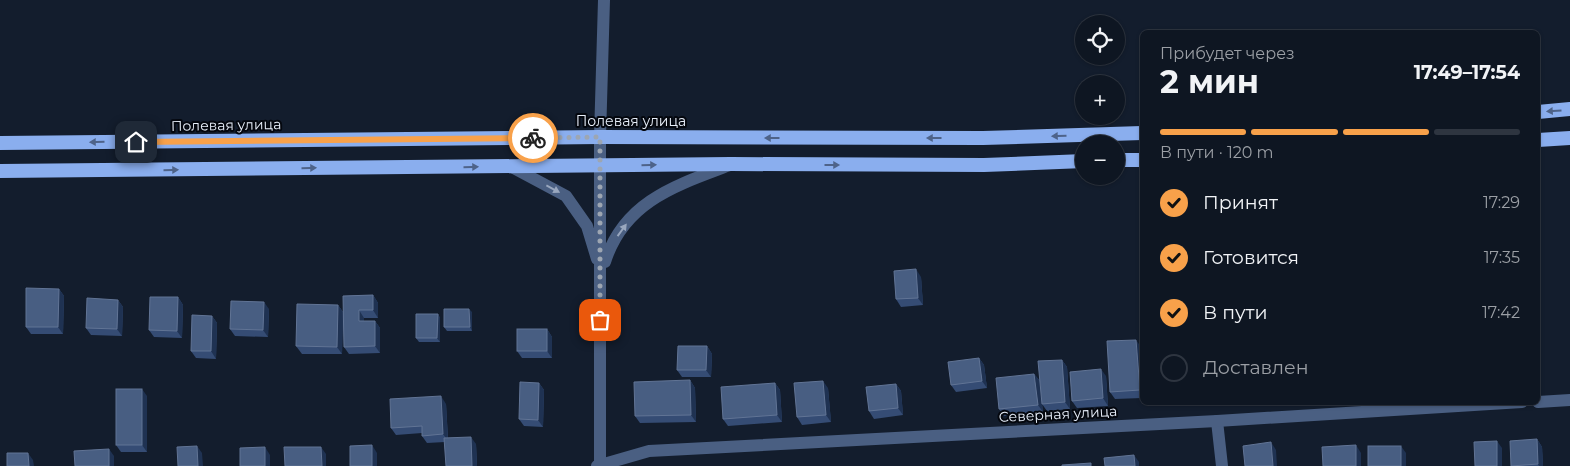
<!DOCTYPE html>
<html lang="ru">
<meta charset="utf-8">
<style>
body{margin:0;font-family:Montserrat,sans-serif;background:#171f2a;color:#f1f3f6;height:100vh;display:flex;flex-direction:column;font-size:19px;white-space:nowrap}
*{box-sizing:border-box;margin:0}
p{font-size:16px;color:#9b9fa5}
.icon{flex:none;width:28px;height:28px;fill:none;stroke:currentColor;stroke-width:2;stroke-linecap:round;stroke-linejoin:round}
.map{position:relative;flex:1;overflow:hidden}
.panel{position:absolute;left:1140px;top:30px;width:400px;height:375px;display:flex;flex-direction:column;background:#0e1622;border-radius:8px;box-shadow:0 1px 4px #0004,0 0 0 1px #2e3540}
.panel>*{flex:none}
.fabs{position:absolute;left:1075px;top:15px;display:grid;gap:10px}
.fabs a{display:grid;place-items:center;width:50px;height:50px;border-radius:50%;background:#0e1622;box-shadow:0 1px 4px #0004,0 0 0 1px #2e3540;font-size:25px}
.pin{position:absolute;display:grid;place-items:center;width:42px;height:42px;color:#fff;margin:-21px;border-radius:10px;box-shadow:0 2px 8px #0006}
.courier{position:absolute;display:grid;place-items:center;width:50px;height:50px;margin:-25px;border:4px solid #f8a14a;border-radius:50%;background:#fff;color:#222;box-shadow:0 1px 6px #0007}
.head em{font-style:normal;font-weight:700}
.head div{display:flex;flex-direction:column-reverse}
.head{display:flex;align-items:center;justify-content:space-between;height:85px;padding:0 20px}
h1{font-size:32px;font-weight:700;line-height:38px}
.bar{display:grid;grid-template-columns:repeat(4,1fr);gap:8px 5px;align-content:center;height:60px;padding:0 20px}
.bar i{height:6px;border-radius:4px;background:#2e3540}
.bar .active{background:#f8a14a}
.bar p{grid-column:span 4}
ol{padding:0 20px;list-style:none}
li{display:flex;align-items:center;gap:15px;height:55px}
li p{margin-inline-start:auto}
li .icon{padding:5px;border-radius:50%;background:#f8a14a;color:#111;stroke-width:4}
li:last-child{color:#9b9fa5}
li i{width:28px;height:28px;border:2px solid #2e3540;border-radius:50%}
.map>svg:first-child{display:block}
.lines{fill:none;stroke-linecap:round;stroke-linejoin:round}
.minor{stroke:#4a5f82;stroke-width:12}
.tertiary{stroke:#4a5f82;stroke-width:12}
.trunk{stroke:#8aaeee;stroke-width:14}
.wall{fill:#354c74}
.shaded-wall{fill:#1f3252}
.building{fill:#485e82;stroke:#617495}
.oneway{fill:#4e6389}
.oneway2{fill:#99a7be}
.done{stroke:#9da6b2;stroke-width:5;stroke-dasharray:0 9}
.route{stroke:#f8a14a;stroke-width:6}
.labels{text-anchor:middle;stroke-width:4;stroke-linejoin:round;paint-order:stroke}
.street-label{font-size:14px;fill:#e8effa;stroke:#04070e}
</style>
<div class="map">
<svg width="1570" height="466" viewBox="0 0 1570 466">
<rect width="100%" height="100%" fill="#131d2d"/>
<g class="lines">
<g class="minor">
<polyline points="600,137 604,0"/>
<polyline points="1538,402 1570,400"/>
<polyline points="1217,421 1222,466"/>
<polyline points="597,466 649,451 1217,421 1522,402"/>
</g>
<g class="tertiary">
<polyline points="510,166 566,196 587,226 597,259"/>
<path d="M605,262C624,201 677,185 730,165"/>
<polyline points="600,466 600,137"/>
</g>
<g class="trunk">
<polyline points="1538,112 1570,109"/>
<polyline points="1538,140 1570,138"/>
<polyline points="0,143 600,137 983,138 1142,133"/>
<polyline points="1116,160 1142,160"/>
<polyline points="0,171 731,164 984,165 1084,161"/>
</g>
</g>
<g class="wall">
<polygon points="921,277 923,305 901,307 896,299"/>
<polygon points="59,289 64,296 63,334 31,334 26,327"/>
<polygon points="373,295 378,303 378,318 364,318 364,321 375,321 380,328 380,353 349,354 344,347 343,296"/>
<polygon points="178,297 183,305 182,338 154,337 149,330"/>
<polygon points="118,300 123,307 122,336 91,335 86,328"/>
<polygon points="338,305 343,312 342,354 302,354 296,346"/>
<polygon points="269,309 268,337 235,336 230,329"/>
<polygon points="472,312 472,331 447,331 444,327"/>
<polygon points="438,314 440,318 440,342 419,342 416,338"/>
<polygon points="212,316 217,323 216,359 196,358 191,351"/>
<polygon points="547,329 552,337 552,358 522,358 517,351"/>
<polygon points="707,346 712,354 711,377 682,377 677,370"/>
<polygon points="1141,347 1142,365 1142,398 1115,399 1110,392"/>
<polygon points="979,358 984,365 987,388 956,392 951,385"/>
<polygon points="1062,360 1067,367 1070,409 1047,411 1042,404 1043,412 1004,416 999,409 1034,374 1040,381 1041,399"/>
<polygon points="1106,376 1108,406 1077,408 1072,401"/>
<polygon points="690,380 695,388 696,422 640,423 635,416"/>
<polygon points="539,383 544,390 543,427 524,426 519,419"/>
<polygon points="775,383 780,390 782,422 728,426 723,419"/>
<polygon points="896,384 901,391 903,415 874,419 869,411"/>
<polygon points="828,388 831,422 802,425 797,417"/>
<polygon points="147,396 147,452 121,452 116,445"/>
<polygon points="446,404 448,438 476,444 477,466 446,466 445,442 427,443 422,436 422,433 396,435 391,428"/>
<polygon points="1537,439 1542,447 1543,466 1512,466"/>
</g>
<g class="shaded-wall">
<polygon points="916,269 921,277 923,305 918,298"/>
<polygon points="59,289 64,296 63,334 58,327"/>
<polygon points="373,295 378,303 378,318 373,310"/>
<polygon points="178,297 183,305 182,338 177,331"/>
<polygon points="118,300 123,307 122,336 117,329"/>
<polygon points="264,302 269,309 268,337 263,330"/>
<polygon points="338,305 343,312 342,354 337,347"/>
<polygon points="469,309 472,312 472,331 470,327"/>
<polygon points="359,310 364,318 364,328 359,321"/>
<polygon points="438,314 440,318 440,342 437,338"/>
<polygon points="212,316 217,323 216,359 211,351"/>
<polygon points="375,321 380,328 380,353 375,346"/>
<polygon points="547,329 552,337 552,358 547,351"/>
<polygon points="1136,340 1141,347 1142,365 1142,394 1140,390"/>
<polygon points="707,346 712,354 711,377 706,370"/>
<polygon points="979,358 984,365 987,388 982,381"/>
<polygon points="1062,360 1067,367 1070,409 1065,402"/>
<polygon points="1101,369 1106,376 1108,406 1103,398"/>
<polygon points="1034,374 1040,381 1043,412 1038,405"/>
<polygon points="690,380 695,388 696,422 691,415"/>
<polygon points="823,381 828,388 831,422 826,415"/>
<polygon points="539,383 544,390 543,427 538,420"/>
<polygon points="775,383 780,390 782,422 777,415"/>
<polygon points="896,384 901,391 903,415 898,408"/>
<polygon points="142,389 147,396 147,452 142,445"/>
<polygon points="441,396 446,404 448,441 443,434"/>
<polygon points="471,437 476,444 477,466 472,466"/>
<polygon points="1537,439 1542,447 1543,466 1539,466 1538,464"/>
<polygon points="1497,441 1502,448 1502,466 1497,466"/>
<polygon points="1271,442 1276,450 1277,466 1273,466"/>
<polygon points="372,445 377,453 377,466 372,466"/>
<polygon points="1356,445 1361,453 1361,466 1356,466"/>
<polygon points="197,446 202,453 203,466 198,466"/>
<polygon points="1401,446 1406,453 1406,466 1401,466"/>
<polygon points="265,447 270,455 270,466 265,466"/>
<polygon points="321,447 326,454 326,466 322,466"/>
<polygon points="109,449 114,456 114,466 109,466"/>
<polygon points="28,453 33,460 34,466 29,466"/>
<polygon points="1134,455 1139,462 1139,466 1135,466"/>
</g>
<g class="building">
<polygon points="916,269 918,298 896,299 894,271"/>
<polygon points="26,288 59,289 58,327 26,327"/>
<polygon points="373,295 373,310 359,310 359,321 375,321 375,346 344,347 343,296"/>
<polygon points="150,297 178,297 177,331 149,330"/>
<polygon points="87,298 118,300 117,329 86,328"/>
<polygon points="231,301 264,302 263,330 230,329"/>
<polygon points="297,304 338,305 337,347 296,346"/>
<polygon points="444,309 469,309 470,327 444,327"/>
<polygon points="416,314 438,314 437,338 416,338"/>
<polygon points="192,315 212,316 211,351 191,351"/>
<rect x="517" y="329" width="30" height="22"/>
<polygon points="1136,340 1140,390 1110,392 1107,341"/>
<polygon points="678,346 707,346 706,370 677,370"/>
<polygon points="979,358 982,381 951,385 948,362"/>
<polygon points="1062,360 1065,402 1042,404 1038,361"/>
<polygon points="1101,369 1103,398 1072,401 1070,372"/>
<polygon points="1034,374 1038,405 999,409 996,378"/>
<polygon points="690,380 691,415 635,416 634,382"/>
<polygon points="823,381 826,415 797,417 794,383"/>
<polygon points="520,382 539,383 538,420 519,419"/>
<polygon points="775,383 777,415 723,419 721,387"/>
<polygon points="896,384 898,408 869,411 866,387"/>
<rect x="116" y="389" width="26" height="56"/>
<polygon points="441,396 443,434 422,436 422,426 391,428 390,399"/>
<polygon points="471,437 472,466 446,466 444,438"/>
<polygon points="1537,439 1538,464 1511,466 1510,441"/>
<polygon points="1497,441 1497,466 1475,466 1474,442"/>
<polygon points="1271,442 1273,466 1245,466 1243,446"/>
<polygon points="372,445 372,466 350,466 350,446"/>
<polygon points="1356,445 1356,466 1323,466 1322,447"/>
<polygon points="197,446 198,466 178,466 177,447"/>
<rect x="1368" y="446" width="33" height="20"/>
<polygon points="265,447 265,466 240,466 240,448"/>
<polygon points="284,447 321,447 322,466 285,466"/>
<polygon points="109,449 109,466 75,466 74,451"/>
<polygon points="7,453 28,453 29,466 7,466"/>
<polygon points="1134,455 1135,466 1105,466 1104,458"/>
<polygon points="1091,463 1091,466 1062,466 1062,465"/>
</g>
<defs><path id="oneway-solid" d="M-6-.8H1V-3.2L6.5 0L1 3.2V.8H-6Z" transform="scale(1.25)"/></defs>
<g class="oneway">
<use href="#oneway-solid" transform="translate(1554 111) rotate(176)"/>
<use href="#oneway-solid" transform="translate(1059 136) rotate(178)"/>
<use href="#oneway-solid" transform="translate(772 138) rotate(-180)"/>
<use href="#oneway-solid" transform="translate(934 138) rotate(-180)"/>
<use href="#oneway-solid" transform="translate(97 142) rotate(179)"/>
<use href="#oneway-solid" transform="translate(649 165) rotate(-1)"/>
<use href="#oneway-solid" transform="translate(832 165)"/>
<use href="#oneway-solid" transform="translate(471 167) rotate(-1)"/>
<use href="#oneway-solid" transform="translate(309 168) rotate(-1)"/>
<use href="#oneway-solid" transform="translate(171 170) rotate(-1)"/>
</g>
<g class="oneway2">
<use href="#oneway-solid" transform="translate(553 189) rotate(28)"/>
<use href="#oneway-solid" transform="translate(622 230) rotate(-54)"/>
</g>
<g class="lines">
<polyline class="done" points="533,138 600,137 600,320"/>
<polyline class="route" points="136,142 533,138"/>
</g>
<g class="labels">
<g class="street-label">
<text x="631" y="126">Полевая улица</text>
<text transform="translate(226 125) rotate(-1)" y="5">Полевая улица</text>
<text transform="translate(1058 414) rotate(-3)" y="5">Северная улица</text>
</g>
</g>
</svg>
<div class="fabs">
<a><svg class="icon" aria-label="locate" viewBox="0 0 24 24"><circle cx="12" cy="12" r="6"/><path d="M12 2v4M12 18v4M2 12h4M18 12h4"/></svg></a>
<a>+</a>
<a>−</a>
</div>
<div class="pin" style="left:600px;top:320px;background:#ea580c"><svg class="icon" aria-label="bag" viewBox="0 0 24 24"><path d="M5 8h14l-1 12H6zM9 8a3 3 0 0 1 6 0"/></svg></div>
<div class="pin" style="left:136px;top:142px;background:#1f2937"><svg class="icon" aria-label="home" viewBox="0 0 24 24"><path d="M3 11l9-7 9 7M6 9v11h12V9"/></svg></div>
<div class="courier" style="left:533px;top:138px"><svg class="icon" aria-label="bike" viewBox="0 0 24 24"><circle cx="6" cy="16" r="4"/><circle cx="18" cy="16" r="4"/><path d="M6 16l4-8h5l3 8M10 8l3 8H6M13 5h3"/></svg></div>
<section class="panel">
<div class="head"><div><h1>2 мин</h1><p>Прибудет через</p></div><em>17:49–17:54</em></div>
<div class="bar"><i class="active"></i><i class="active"></i><i class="active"></i><i></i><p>В пути · 120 m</p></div>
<ol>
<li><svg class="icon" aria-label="check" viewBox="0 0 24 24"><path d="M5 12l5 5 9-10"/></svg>Принят<p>17:29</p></li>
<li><svg class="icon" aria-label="check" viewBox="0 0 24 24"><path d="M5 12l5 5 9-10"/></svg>Готовится<p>17:35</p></li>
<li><svg class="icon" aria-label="check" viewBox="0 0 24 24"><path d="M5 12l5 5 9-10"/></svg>В пути<p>17:42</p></li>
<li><i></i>Доставлен</li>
</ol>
</section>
</div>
